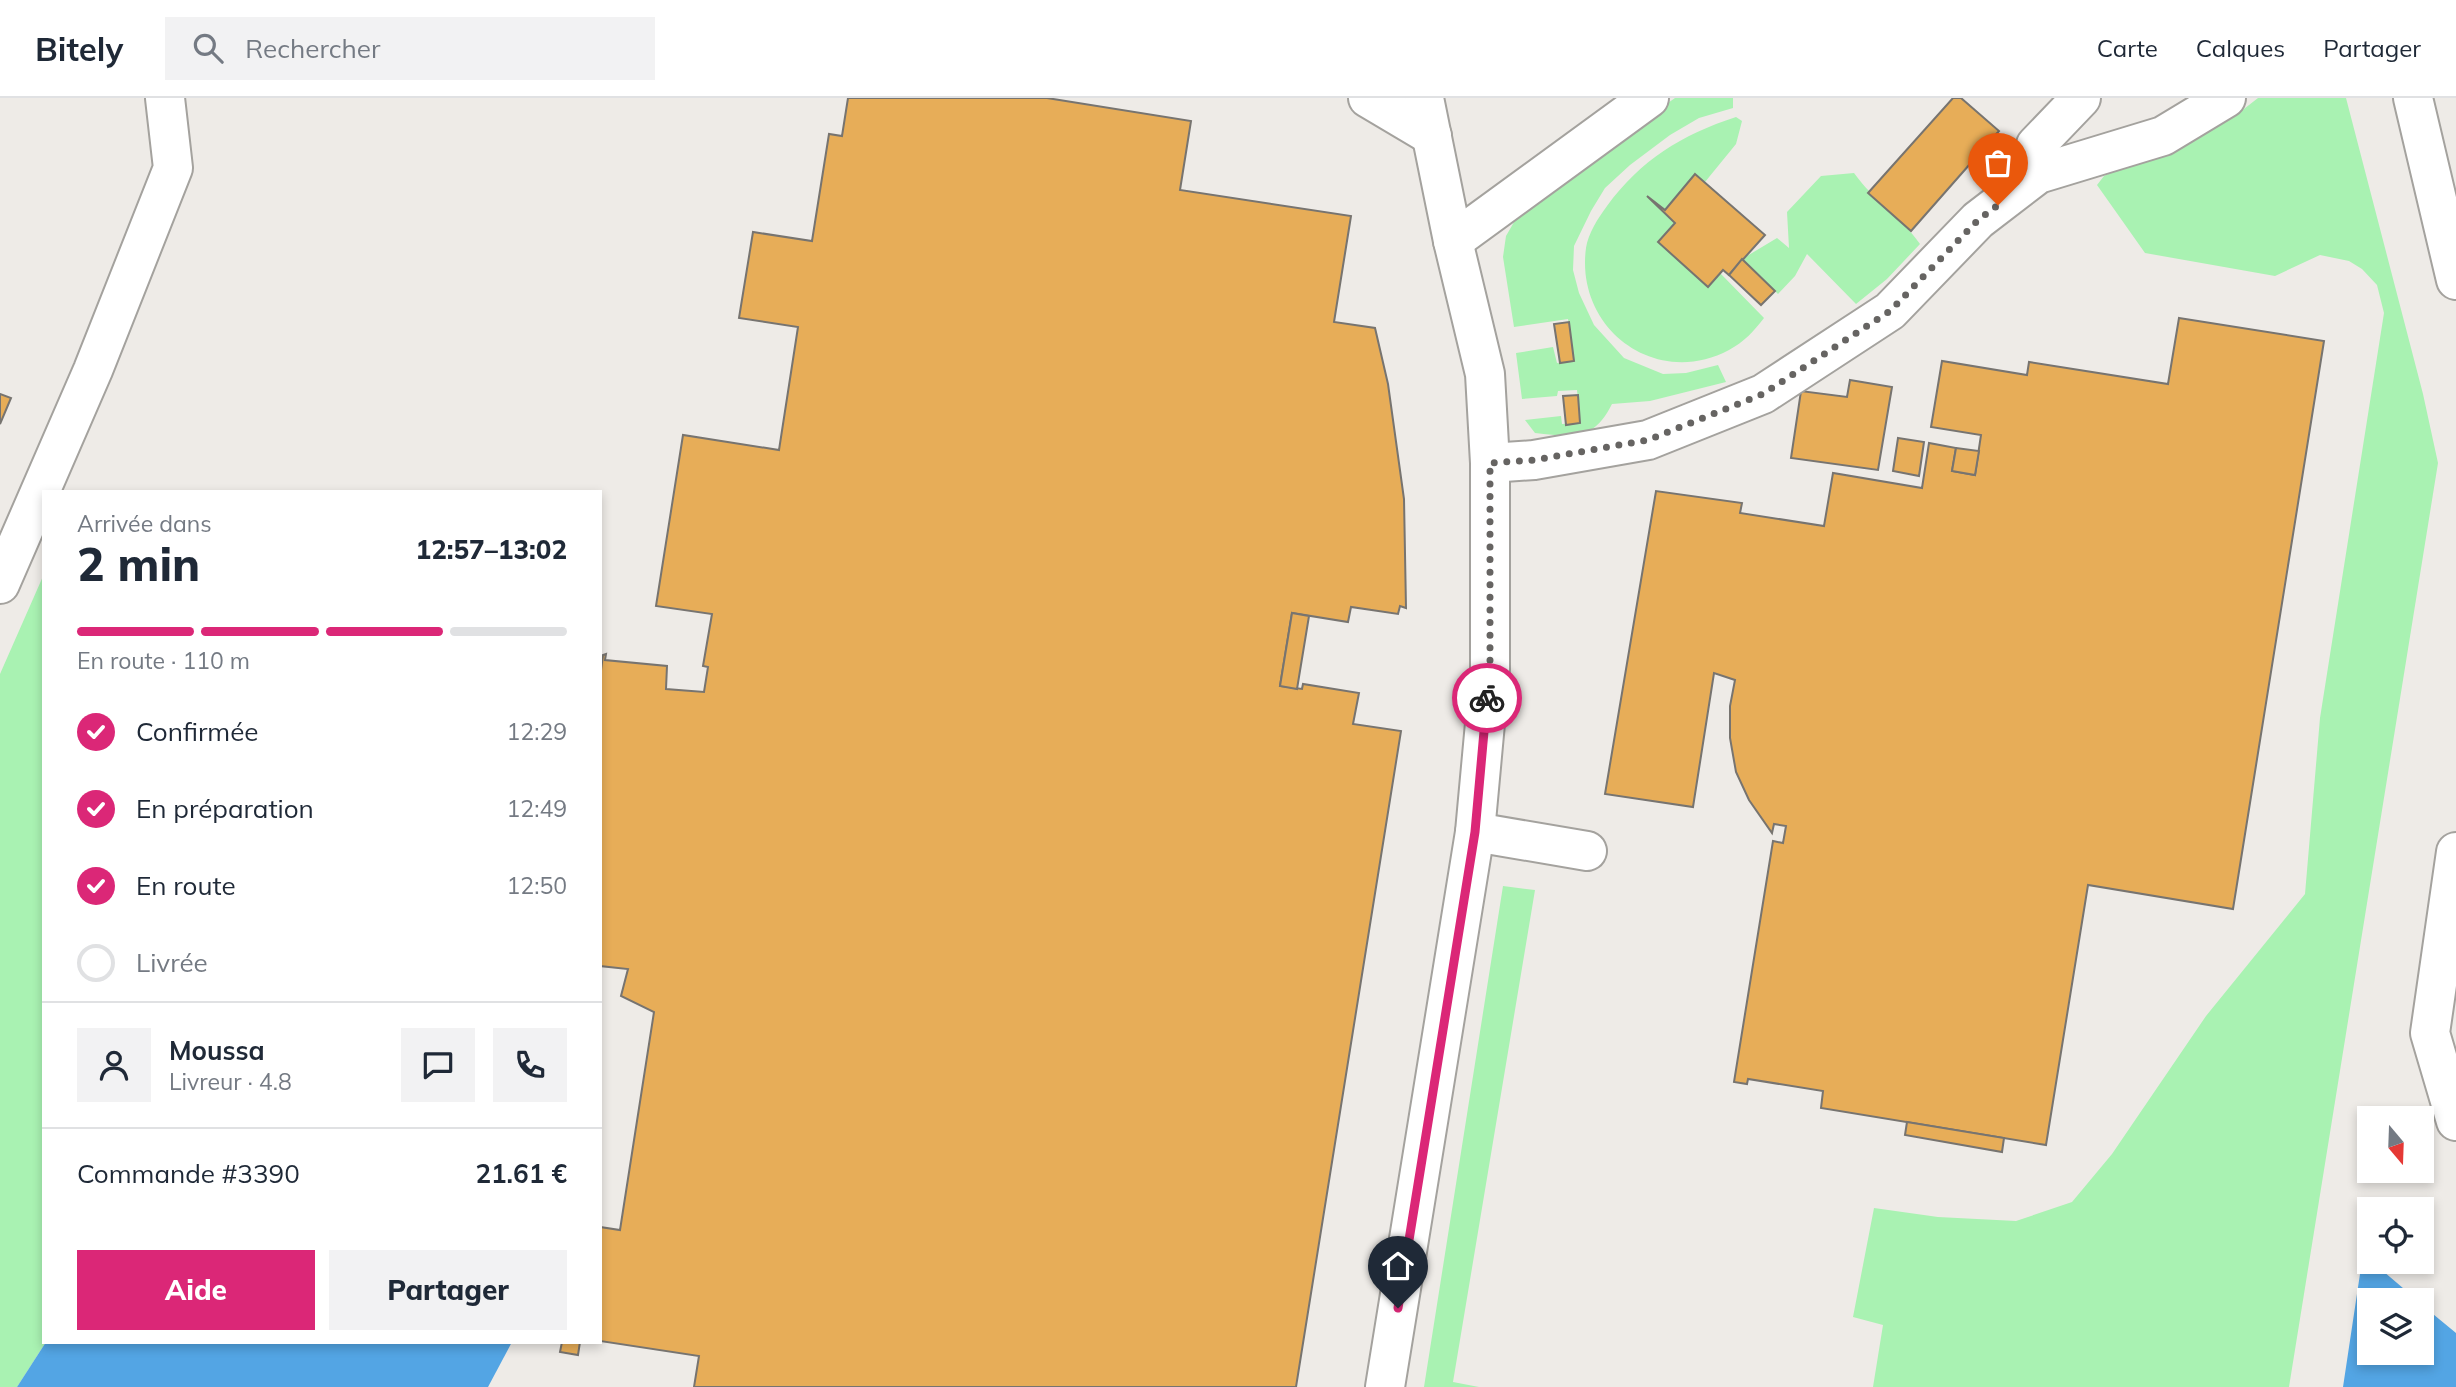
<!DOCTYPE html>
<html lang="fr">
<meta charset="utf-8">
<style>
body{margin:0;font-family:Mulish,sans-serif;background:#f2f2f3;color:#1f2937;height:100vh;display:flex;flex-direction:column;font-size:26px;white-space:nowrap}
*{box-sizing:border-box;margin:0}
p{font-size:23px;color:#747a83}
.icon{flex:none;width:38px;height:38px;fill:none;stroke:currentColor;stroke-width:2;stroke-linecap:round;stroke-linejoin:round}
.map{position:relative;flex:1;overflow:hidden}
.side{position:absolute;left:42px;top:392px;width:560px;height:854px;display:flex;flex-direction:column;background:#fff;border-radius:0px;box-shadow:0 4px 10px #0003}
.side>*{flex:none}
.needle{width:46px;rotate:161deg}
.fabs{position:absolute;left:2357px;top:1008px;display:grid;gap:14px}
.fabs a{display:grid;place-items:center;width:77px;height:77px;border-radius:0px;background:#fff;box-shadow:0 4px 10px #0003;font-size:35px}
.pin{position:absolute;display:grid;place-items:center;width:60px;height:60px;color:#fff;margin:-72px -30px;border-radius:50% 50% 50% 0;rotate:-45deg;box-shadow:0 0 7px #0007}
.pin .icon{rotate:45deg}
.courier{position:absolute;display:grid;place-items:center;width:70px;height:70px;margin:-35px;border:5px solid #db2777;border-radius:50%;background:#fff;color:#222;box-shadow:0 2px 9px #0007}
.summary em{font-style:normal;font-weight:800}
.summary div{display:flex;flex-direction:column-reverse}
.summary{display:flex;align-items:center;justify-content:space-between;height:119px;padding:0 35px}
h1{font-size:46px;font-weight:800;line-height:52px}
.bar{display:grid;grid-template-columns:repeat(4,1fr);gap:10px 7px;align-content:center;height:84px;padding:0 35px}
.bar i{height:9px;border-radius:5px;background:#e0e1e3}
.bar .on{background:#db2777}
.bar p{grid-column:span 4}
.line{display:flex;align-items:center;gap:18px;padding:0 35px;border-top:2px solid #e0e1e3}
.line div{flex:1}
.round{display:grid;place-items:center;flex:none;width:74px;height:74px;border-radius:0px;background:#f2f2f3}
ol{padding:0 35px;list-style:none}
li{display:flex;align-items:center;gap:21px;height:77px}
li p{margin-inline-start:auto}
li .icon{padding:7px;border-radius:50%;background:#db2777;color:#fff;stroke-width:4}
li:last-child{color:#747a83}
li i{width:38px;height:38px;border:4px solid #e0e1e3;border-radius:50%}
.cta{display:flex;gap:14px;margin-top:auto;padding:14px 35px}
.cta a{flex:1;height:80px;border-radius:0px;background:#db2777;color:#fff;font-size:28px;font-weight:800;line-height:80px;text-align:center}
.cta a+a{background:#f2f2f3;color:#1f2937}
header{display:flex;align-items:center;gap:42px;box-sizing:border-box;height:98px;padding:0 35px;background:#fff;border-bottom:2px solid #e0e1e3}
header strong{font-size:33px}
nav{display:flex;gap:38px;margin-inline-start:auto;font-size:24px}
.search{width:490px;height:63px;background:#f2f2f3;display:flex;align-items:center;gap:18px;box-sizing:border-box;padding:0 24px;border-radius:0px;color:#747a83;font-size:26px}
.map>svg:first-child{display:block}
.green{fill:#a9f2b2}
.water{fill:#53a5e4}
.building{fill:#e7ad58;stroke:#777470;stroke-width:2}
.lines{fill:none;stroke-linecap:round;stroke-linejoin:round}
.minor-casing{stroke:#a4a29e;stroke-width:42}
.minor{stroke:#fff;stroke-width:38}
.done{stroke:#666462;stroke-width:7;stroke-dasharray:0 12.6}
.route{stroke:#db2777;stroke-width:9}
</style>
<header>
<strong>Bitely</strong>
<div class="search"><svg class="icon" aria-label="search" viewBox="0 0 24 24"><circle cx="10" cy="10" r="6"/><path d="M15 15l6 6"/></svg>Rechercher</div>
<nav><a>Carte</a><a>Calques</a><a>Partager</a></nav>
</header>
<div class="map">
<svg width="2456" height="1289" viewBox="0 0 2456 1289">
<rect width="100%" height="100%" fill="#eeebe7"/>
<g class="green">
<path d="M1675,0H1733V10L1699,20L1670,37L1630,67L1605,90L1591,113L1574,148L1573,172L1579,195L1594,227L1624,260L1663,276L1686,275L1718,267L1726,284L1650,303L1612,306C1593,344 1572,339 1535,335L1525,322L1561,318L1562,326L1580,325L1577,292L1558,293L1557,298L1522,301L1516,255L1553,249L1557,265L1574,263L1568,221L1514,229L1503,159L1506,138L1525,105Z"/>
<polygon points="2258,0 2346,0 2423,296 2438,365 2289,1289 1873,1289 1883,1227 1853,1219 1874,1110 1938,1119 2016,1123 2072,1104 2112,1056 2206,918 2305,796 2320,620 2384,215 2377,187 2362,171 2349,163 2320,157 2275,178 2145,155 2097,87 2104,78 2231,21"/>
<path d="M1736,19L1742,23L1736,46L1705,84L1695,76L1665,112L1648,98L1675,125L1658,144L1708,189L1720,175L1764,220C1754,233 1744,244 1729,252C1656,291 1575,231 1586,150C1588,136 1598,120 1607,108C1641,62 1681,37 1736,19Z"/>
<path d="M1854,75C1874,103 1901,119 1920,146L1887,181L1856,206L1807,156L1795,178L1778,196L1742,161L1777,140L1789,150L1787,114L1821,78Z"/>
<polygon points="44,476 44,1244 46,1244 17,1289 0,1289 0,576"/>
<polygon points="1503,788 1535,792 1453,1284 1479,1289 1424,1289"/>
</g>
<g class="water">
<polygon points="2363,1156 2417,1202 2370,1202 2370,1255 2422,1255 2422,1207 2456,1235 2456,1289 2343,1289"/>
<polygon points="46,1244 512,1244 488,1289 17,1289"/>
</g>
<g class="building">
<polygon points="848,0 1047,0 1191,23 1180,92 1351,118 1334,224 1375,230 1388,286 1404,401 1406,510 1400,508 1398,516 1351,509 1348,524 1292,515 1280,588 1302,591 1303,586 1359,595 1353,626 1401,633 1296,1289 694,1289 699,1258 600,1243 600,1129 620,1132 654,914 621,898 628,871 600,868 600,580 603,557 606,556 605,562 667,568 666,591 704,594 708,569 703,568 712,516 656,508 683,337 779,352 798,229 739,220 753,134 812,143 829,36 842,38"/>
<polygon points="1953,0 1961,0 1999,33 1911,133 1868,95"/>
<polygon points="1695,76 1765,137 1729,177 1723,172 1708,189 1658,144 1675,125 1647,98 1665,112"/>
<polygon points="1742,161 1775,193 1761,207 1729,177"/>
<polygon points="2179,220 2324,243 2233,811 2088,787 2046,1047 1821,1010 1823,993 1748,981 1747,986 1734,984 1773,743 1783,745 1786,728 1774,726 1772,735 1749,702 1736,674 1730,640 1730,608 1735,582 1714,575 1693,709 1605,696 1656,393 1742,405 1740,415 1824,428 1833,375 1922,390 1929,345 1956,350 1952,373 1975,377 1981,337 1931,329 1942,263 2027,277 2029,264 2168,286"/>
<polygon points="1569,224 1574,263 1560,265 1554,226"/>
<polygon points="1850,282 1892,289 1878,372 1791,360 1801,293 1847,299"/>
<polygon points="0,296 11,300 0,326"/>
<polygon points="1578,297 1580,325 1566,327 1563,298"/>
<polygon points="1898,340 1924,344 1919,378 1893,373"/>
<polygon points="1956,350 1979,353 1975,377 1952,373"/>
<polygon points="1292,515 1309,518 1297,591 1280,588"/>
<polygon points="1907,1024 2004,1040 2002,1054 1905,1037"/>
<polygon points="562,1244 580,1244 578,1257 560,1254"/>
</g>
<g class="lines">
<defs>
<g id="minor">
<polyline points="1368,0 1432,38"/>
<polyline points="2413,0 2456,182"/>
<polyline points="2038,76 2036,47 2081,0"/>
<polyline points="1453,143 1649,0"/>
<polyline points="1490,365 1534,362 1648,342 1763,296 1890,213 1978,122 2038,76 2163,38 2226,0"/>
<polyline points="0,486 93,272 173,70 165,0"/>
<polyline points="1475,734 1587,753"/>
<polyline points="2456,754 2430,935 2456,1023"/>
<polyline points="1385,1289 1475,734 1490,571 1490,365 1485,276 1453,143 1424,0"/>
</g>
</defs>
<use href="#minor" class="minor-casing"/>
<use href="#minor" class="minor"/>
</g>
<g class="lines">
<polyline class="done" points="1487,600 1490,571 1490,365 1534,362 1648,342 1763,296 1890,213 1978,122 1998,107"/>
<polyline class="route" points="1398,1210 1475,734 1487,600"/>
</g>
</svg>
<div class="fabs">
<a><svg class="needle" viewBox="-14 -14 28 28"><path d="M0-13l5 13h-10z" fill="#e53935"/><path d="M0 13l5-13h-10z" fill="#747a83"/></svg></a>
<a><svg class="icon" aria-label="locate" viewBox="0 0 24 24"><circle cx="12" cy="12" r="6"/><path d="M12 2v4M12 18v4M2 12h4M18 12h4"/></svg></a>
<a><svg class="icon" aria-label="layers" viewBox="0 0 24 24"><path d="M12 4l9 5-9 5-9-5zM3 14l9 5 9-5"/></svg></a>
</div>
<div class="pin" style="left:1998px;top:107px;background:#ea580c"><svg class="icon" aria-label="bag" viewBox="0 0 24 24"><path d="M5 8h14l-1 12H6zM9 8a3 3 0 0 1 6 0"/></svg></div>
<div class="pin" style="left:1398px;top:1210px;background:#1f2937"><svg class="icon" aria-label="home" viewBox="0 0 24 24"><path d="M3 11l9-7 9 7M6 9v11h12V9"/></svg></div>
<div class="courier" style="left:1487px;top:600px"><svg class="icon" aria-label="bike" viewBox="0 0 24 24"><circle cx="6" cy="16" r="4"/><circle cx="18" cy="16" r="4"/><path d="M6 16l4-8h5l3 8M10 8l3 8H6M13 5h3"/></svg></div>
<section class="side">
<div class="summary"><div><h1>2 min</h1><p>Arrivée dans</p></div><em>12:57–13:02</em></div>
<div class="bar"><i class="on"></i><i class="on"></i><i class="on"></i><i></i><p>En route · 110 m</p></div>
<ol>
<li><svg class="icon" aria-label="check" viewBox="0 0 24 24"><path d="M5 12l5 5 9-10"/></svg>Confirmée<p>12:29</p></li>
<li><svg class="icon" aria-label="check" viewBox="0 0 24 24"><path d="M5 12l5 5 9-10"/></svg>En préparation<p>12:49</p></li>
<li><svg class="icon" aria-label="check" viewBox="0 0 24 24"><path d="M5 12l5 5 9-10"/></svg>En route<p>12:50</p></li>
<li><i></i>Livrée</li>
</ol>
<div class="line" style="height:126px"><a class="round"><svg class="icon" aria-label="person" viewBox="0 0 24 24"><circle cx="12" cy="8" r="4"/><path d="M4 21q1-7 8-7t8 7"/></svg></a><div><b>Moussa</b><p>Livreur · 4.8</p></div><a class="round"><svg class="icon" aria-label="chat" viewBox="0 0 24 24"><path d="M4 5h16v11H9l-5 4z"/></svg></a><a class="round"><svg class="icon" aria-label="phone" viewBox="0 0 24 24"><path d="M5 4h4l2 5-3 2q2 4 5 5l2-3 5 2v4C11 20 4 13 5 4z"/></svg></a></div>
<div class="line" style="height:91px"><div>Commande #3390</div><b>21.61 €</b></div>
<div class="cta"><a>Aide</a><a>Partager</a></div>
</section>
</div>
